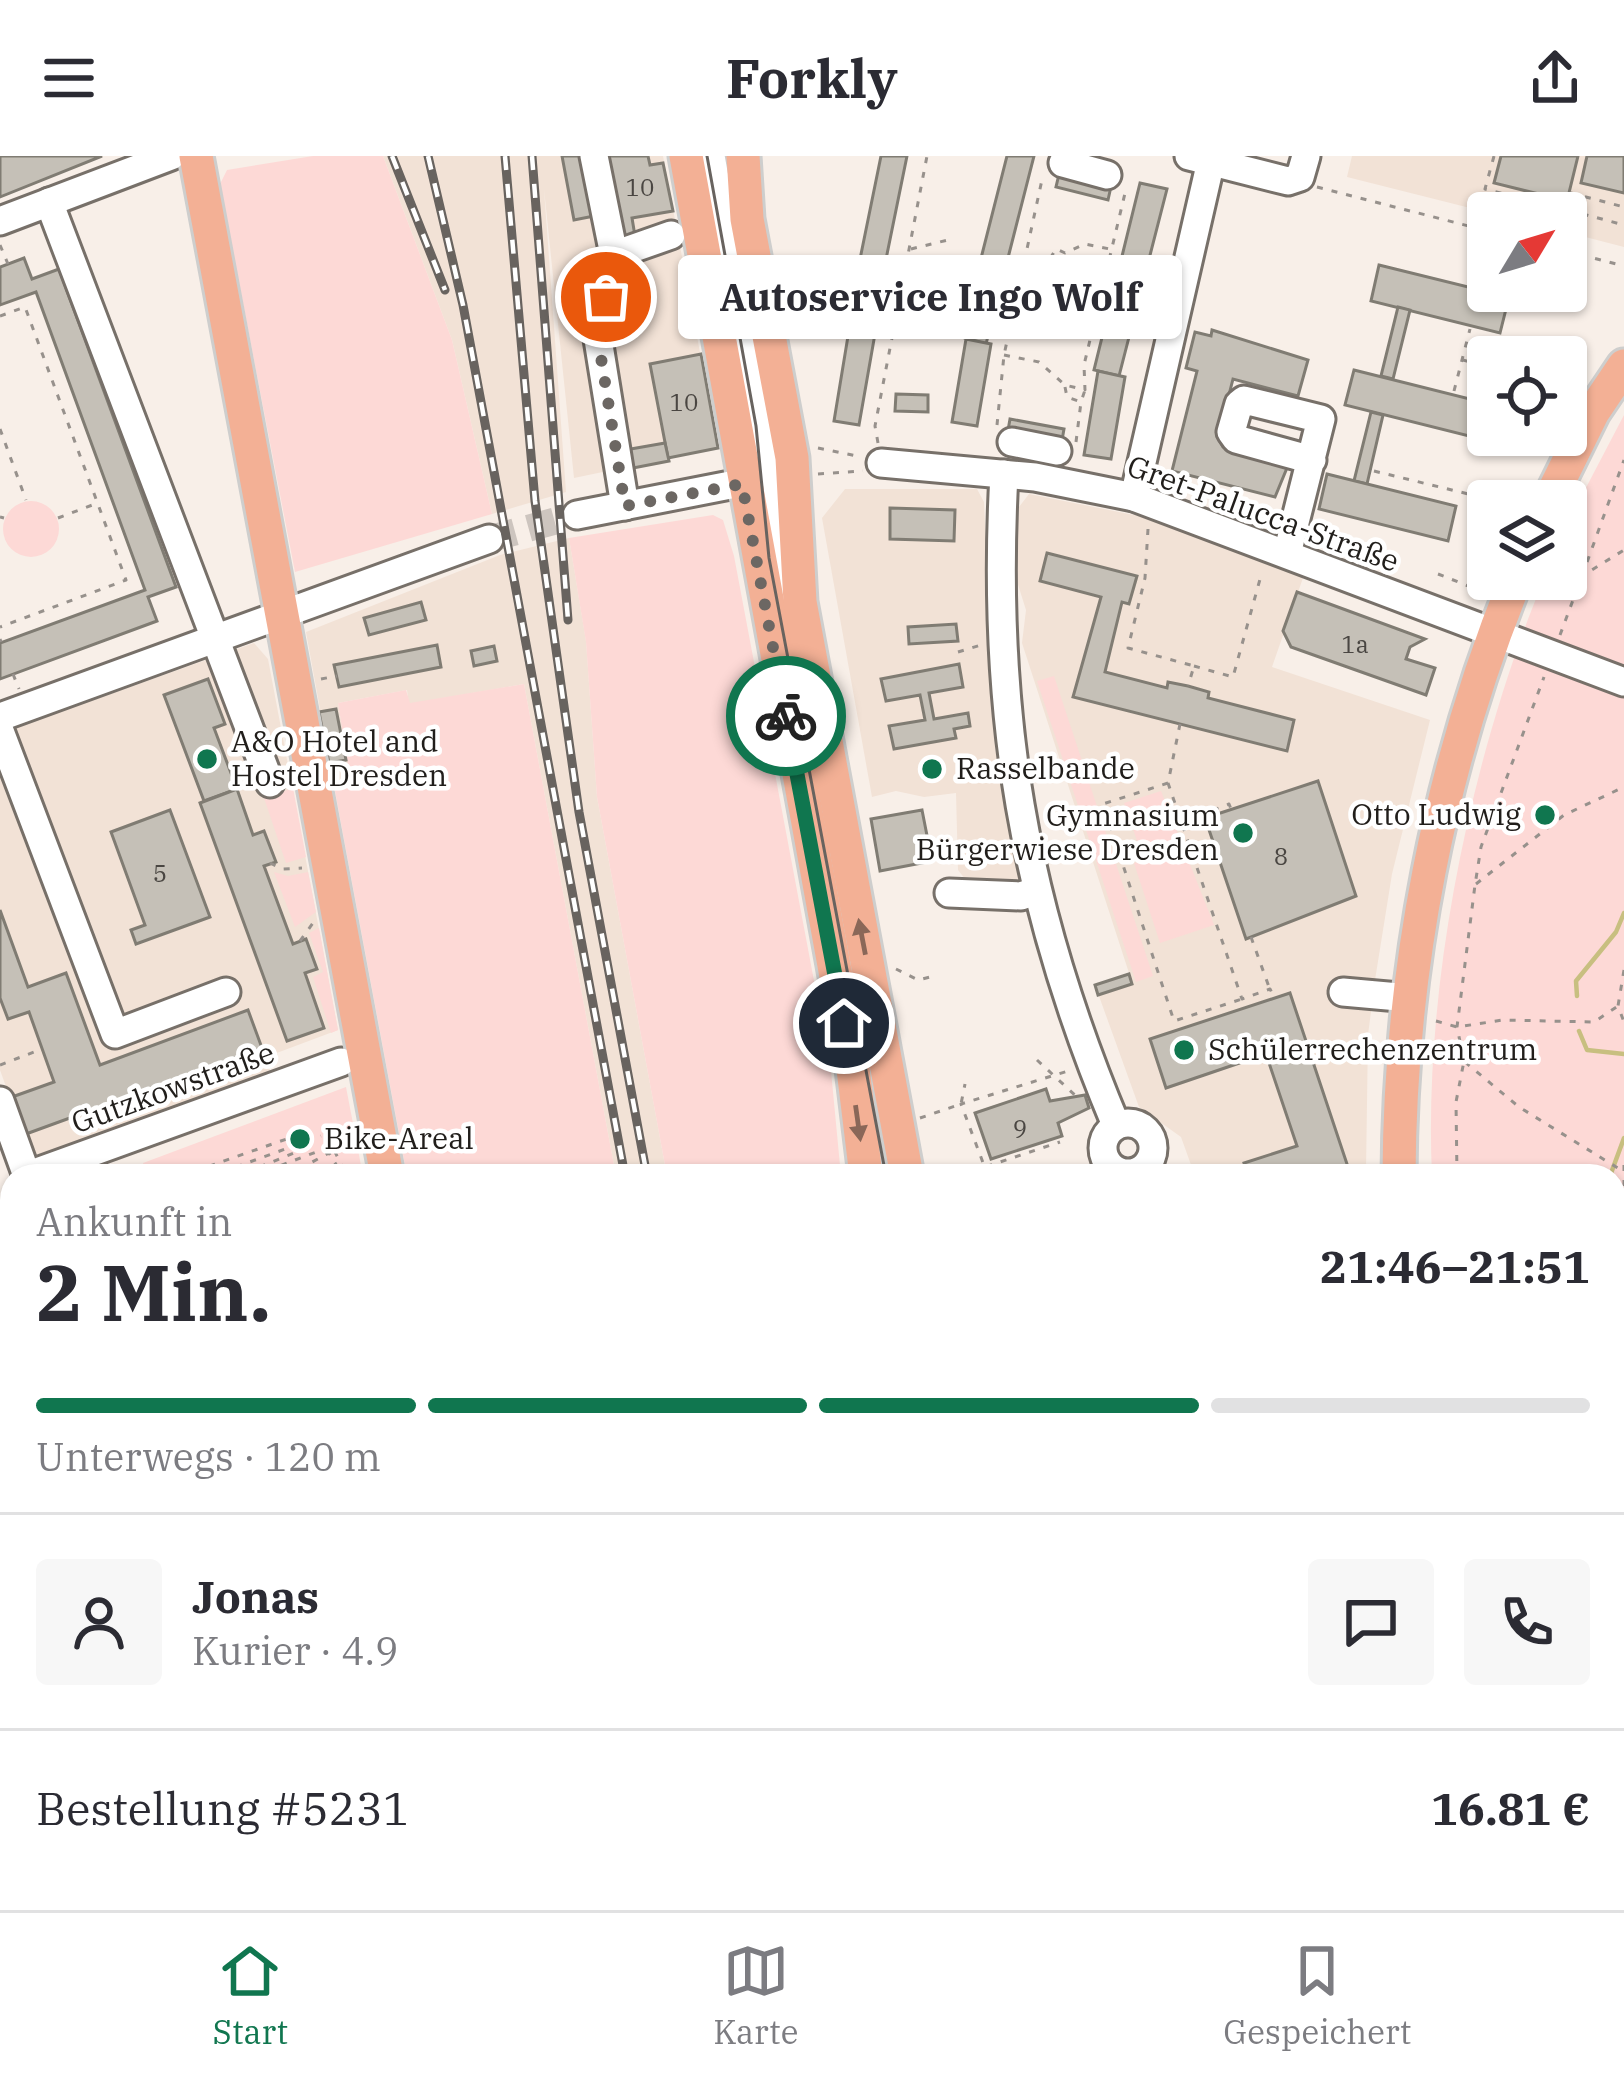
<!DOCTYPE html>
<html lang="de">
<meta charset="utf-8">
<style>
body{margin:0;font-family:"IBM Plex Serif",serif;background:#f7f7f7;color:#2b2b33;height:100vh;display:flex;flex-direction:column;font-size:45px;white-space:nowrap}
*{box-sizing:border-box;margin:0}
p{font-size:39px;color:#7c7c81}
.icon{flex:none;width:66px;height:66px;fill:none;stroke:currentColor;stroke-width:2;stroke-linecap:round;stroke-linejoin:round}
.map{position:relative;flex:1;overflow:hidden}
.details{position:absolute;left:0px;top:1008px;width:1626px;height:747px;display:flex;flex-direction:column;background:#fff;border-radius:36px 36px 0 0;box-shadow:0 3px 9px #0004}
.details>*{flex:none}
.needle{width:78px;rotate:52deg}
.buttons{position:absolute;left:1467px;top:36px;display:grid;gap:24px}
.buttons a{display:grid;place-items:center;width:120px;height:120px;border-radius:12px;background:#fff;box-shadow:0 3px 9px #0004;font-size:60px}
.pin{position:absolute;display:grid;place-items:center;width:102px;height:102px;color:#fff;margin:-51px;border:6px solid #fff;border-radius:50%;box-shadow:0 3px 12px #0007}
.courier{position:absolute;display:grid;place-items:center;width:120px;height:120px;margin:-60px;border:9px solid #10764f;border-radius:50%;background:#fff;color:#222;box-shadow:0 3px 15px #0007}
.bubble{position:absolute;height:84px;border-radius:12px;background:#fff;box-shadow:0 3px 9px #0004;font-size:39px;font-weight:800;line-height:84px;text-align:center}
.headline em{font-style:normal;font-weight:800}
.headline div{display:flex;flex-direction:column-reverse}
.headline{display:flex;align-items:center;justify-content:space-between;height:204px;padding:0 36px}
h1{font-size:78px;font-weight:800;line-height:90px}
.bar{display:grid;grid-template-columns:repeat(4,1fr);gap:18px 12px;align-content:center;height:144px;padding:0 36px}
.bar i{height:15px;border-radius:9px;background:#e1e1e2}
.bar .selected{background:#10764f}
.bar p{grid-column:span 4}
.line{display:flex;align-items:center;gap:30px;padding:0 36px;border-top:3px solid #e1e1e2}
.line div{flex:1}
.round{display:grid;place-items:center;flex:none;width:126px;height:126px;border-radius:12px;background:#f7f7f7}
header{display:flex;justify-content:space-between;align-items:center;height:156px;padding:0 36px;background:#fff;font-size:54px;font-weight:800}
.tab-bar{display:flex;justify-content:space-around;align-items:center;height:168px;border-top:3px solid #e1e1e2;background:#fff;font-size:33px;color:#7c7c81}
.tab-bar a{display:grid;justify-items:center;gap:6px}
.tab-bar .selected{color:#10764f}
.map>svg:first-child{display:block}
.built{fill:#f2e2d6}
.green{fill:#fdd9d6}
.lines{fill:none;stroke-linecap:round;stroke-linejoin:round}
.stream{stroke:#c8bf80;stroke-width:4.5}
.building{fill:#c5c0b7;stroke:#807c73;stroke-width:3}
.minor-tunnel{stroke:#cdc5bf;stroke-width:27;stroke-dasharray:27 14;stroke-linecap:butt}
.minor-casing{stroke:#777069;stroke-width:33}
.major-casing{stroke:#cececd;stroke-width:39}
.path{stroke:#97918c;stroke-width:3;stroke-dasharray:6 9;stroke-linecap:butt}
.minor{stroke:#fff;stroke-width:27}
.major{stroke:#f3b095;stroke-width:33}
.tram{stroke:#68635f;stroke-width:3}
.rail-casing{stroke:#68635f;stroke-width:9}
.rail{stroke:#fff;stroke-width:4.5;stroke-dasharray:14;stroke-linecap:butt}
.oneway{fill:#8a6758}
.done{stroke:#6c6763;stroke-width:12;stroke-dasharray:0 21.6}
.route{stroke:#10764f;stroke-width:15}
.poi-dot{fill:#10764f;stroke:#fff;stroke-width:4.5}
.labels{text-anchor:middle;stroke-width:9;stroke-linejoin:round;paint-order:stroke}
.number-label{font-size:24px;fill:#4a4642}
.street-label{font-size:30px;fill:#211e1b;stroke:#fff}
.poi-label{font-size:30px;fill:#211e1b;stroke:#fff;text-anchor:start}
</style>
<header><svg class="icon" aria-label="menu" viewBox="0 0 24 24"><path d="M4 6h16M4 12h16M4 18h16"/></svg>Forkly<svg class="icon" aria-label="share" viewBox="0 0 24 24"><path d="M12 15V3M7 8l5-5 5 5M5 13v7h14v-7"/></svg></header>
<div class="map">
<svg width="1624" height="1754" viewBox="0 0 1624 1754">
<rect width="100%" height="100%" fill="#f8efe8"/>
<g class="built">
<polygon points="383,0 663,0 718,292 574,322 544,33 566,336 492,358 452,184"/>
<polygon points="1352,0 1624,0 1624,91 1566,76 1566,57 1490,57 1347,21"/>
<polygon points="845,333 977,333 984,346 995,592 1020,727 973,733 958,714 956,637 924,641 896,635 872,641 822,362"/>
<polygon points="1029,338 1149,362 1304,419 1272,511 1430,564 1392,718 1375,824 1368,879 1366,1015 1340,1020 1195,1020 1181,981 1139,951 1095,829 1129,817 1022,487 1026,454 1014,416 1019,351"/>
<polygon points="569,382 586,485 597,641 667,1020 616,1020 524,528 409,548 407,534 338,547 352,626 334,630 306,476 500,399"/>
<polygon points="254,487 268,503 338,874 266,901 272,921 34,1008 0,914 0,577"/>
<polygon points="168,1743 500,1743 503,1754 172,1754"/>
</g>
<g class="green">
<polygon points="313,0 383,0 452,184 492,358 295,416 220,28 227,14"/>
<path d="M1624,259V1262L1614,1260V1020H1432C1423,830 1471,598 1544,423H1566V370Z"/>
<circle cx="31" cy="373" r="28"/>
<polygon points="713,359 723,364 734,400 831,915 841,1020 667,1020 597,641 586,486 569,382"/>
<polygon points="1054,520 1153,820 1136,826 1037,525"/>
<polygon points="524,528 616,1020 407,1020 334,630 351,626 338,547 406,534 410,547"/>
<polygon points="293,632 306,701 286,707 264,642"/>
<polygon points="1161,635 1214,769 1160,787 1134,707 1178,692 1143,702 1124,647"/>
<polygon points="274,716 288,720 308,716 316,756 295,771"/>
<polygon points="319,772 338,874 331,877 313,821 323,816 309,777"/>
<polygon points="346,931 363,1020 148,1020 143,1007"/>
<polygon points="12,1304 12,1445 0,1450 0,1308"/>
<polygon points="1614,1332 1624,1334 1624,1754 1515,1754 1508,1743 1614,1743"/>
</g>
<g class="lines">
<g class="stream">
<polyline points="1577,840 1576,825 1616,776 1624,757"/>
<polyline points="1579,875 1587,894 1624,898"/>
<polyline points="1610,1020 1624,982"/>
<polyline points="1614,1053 1624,1074"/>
<polyline points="1615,1260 1624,1241"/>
<polyline points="1614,1382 1624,1393"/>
</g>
</g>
<g class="building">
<polygon points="0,0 102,0 0,41"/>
<polygon points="562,0 587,0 599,59 574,64"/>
<polygon points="605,0 648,0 650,9 663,7 673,55 632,62 635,80 621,83"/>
<polygon points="881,0 907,0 872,172 847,167"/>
<polygon points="1007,0 1034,0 986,188 961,181"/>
<polygon points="1501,0 1578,0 1567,45 1494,27"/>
<polygon points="1587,0 1624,0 1624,37 1581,27"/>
<polygon points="1060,14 1112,26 1108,44 1056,31"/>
<polygon points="1140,27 1167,33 1119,220 1094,214"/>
<polygon points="24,102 32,123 59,113 176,431 148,441 157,465 0,523 0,487 145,434 36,136 0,149 0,111"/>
<polygon points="1379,109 1509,141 1500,177 1371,145"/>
<polygon points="1398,151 1410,154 1393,223 1381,220"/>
<polygon points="850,168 876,172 859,269 834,265"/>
<polygon points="1212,174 1308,204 1298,240 1233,223 1218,282 1223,291 1289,307 1275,341 1172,315 1197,215 1186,212 1195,176 1211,180"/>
<polygon points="966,183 991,188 977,270 952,266"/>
<polygon points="701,198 718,292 668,302 650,208"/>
<polygon points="1354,214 1482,246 1473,281 1345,249"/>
<polygon points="1098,215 1125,221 1111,303 1084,299"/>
<polygon points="896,238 928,239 928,256 895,255"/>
<polygon points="1371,256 1383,259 1367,328 1354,325"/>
<polygon points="1010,263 1064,273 1061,290 1007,280"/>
<polygon points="665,287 669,305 628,313 625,294"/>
<polygon points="1327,318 1456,350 1448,385 1319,353"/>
<polygon points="890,352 955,354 954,385 890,383"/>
<polygon points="1047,397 1137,420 1129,448 1122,446 1105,516 1167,532 1168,526 1188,530 1209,536 1208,542 1294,564 1287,595 1073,541 1101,441 1040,425"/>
<polygon points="1297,436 1425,483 1410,491 1406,503 1435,512 1426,539 1291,491 1283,475"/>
<polygon points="421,446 426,464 369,479 364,462"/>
<polygon points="956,468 958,485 909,488 908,471"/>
<polygon points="437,489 441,511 339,531 334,509"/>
<polygon points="494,490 497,505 474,510 471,495"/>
<polygon points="959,508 963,531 929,537 934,563 968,557 970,570 954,573 956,582 894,593 889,570 925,564 920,539 886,545 881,523"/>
<polygon points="208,523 225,568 214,572 237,633 204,645 164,539"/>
<polygon points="336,553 346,604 329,607 319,556"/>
<polygon points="1318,625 1356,740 1246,783 1205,662"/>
<polygon points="237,633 253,679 264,675 276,706 264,710 293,788 306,783 317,813 305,817 324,872 287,885 200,647"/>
<polygon points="170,654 210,761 136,788 131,774 145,769 111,676"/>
<polygon points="922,654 932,705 880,715 871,663"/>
<polygon points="0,754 28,831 66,817 100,909 248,854 262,892 26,978 12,941 54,926 29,856 8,863 0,842"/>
<polygon points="1129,818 1132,828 1098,839 1095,829"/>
<polygon points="1290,837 1350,1017 1340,1020 1248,1020 1244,1007 1297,990 1266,898 1166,932 1150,883"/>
<polygon points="1046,933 1050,945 1085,939 1089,952 1058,967 1062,980 991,1003 975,957"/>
<polygon points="12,1511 12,1559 0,1564 0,1516"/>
<polygon points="221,1743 318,1743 283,1754 186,1754"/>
<polygon points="351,1743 387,1743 389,1754 353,1754"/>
<polygon points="435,1743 486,1743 488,1754 437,1754"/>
<polygon points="854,1743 917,1743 919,1754 856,1754"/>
<polygon points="937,1743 996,1743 998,1754 939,1754"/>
</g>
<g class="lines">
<polyline class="minor-tunnel" points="489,383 577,359"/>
<defs>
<g id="minor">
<polyline points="594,0 614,99 598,183 625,350"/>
<polyline points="711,0 760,269 777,401 797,441"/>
<polyline points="1189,0 1288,25 1300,21 1306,0"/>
<polyline points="1063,7 1107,19"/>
<polyline points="49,46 270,627"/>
<polyline points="0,65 171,0"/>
<polyline points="614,99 671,79"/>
<polyline points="1012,286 1057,295"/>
<polyline points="881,307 1035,321 1134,341 1624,526"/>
<path d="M1004,318C991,556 1023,748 1116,969"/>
<polyline points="1134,341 1211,5"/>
<polyline points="577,359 761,323"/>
<polyline points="1287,398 1321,263 1244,244 1239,248 1231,276 1236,283 1312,304"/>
<polyline points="0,561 489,383"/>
<polyline points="0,575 115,878 226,836"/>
<polyline points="949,737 1021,740 1035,735"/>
<polyline points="1343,836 1410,842"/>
<polyline points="0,945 27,1020"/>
<circle cx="1128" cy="992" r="25"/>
<polyline points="26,1020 341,906"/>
<polyline points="0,1474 12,1470"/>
<polyline points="826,1743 829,1754"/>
<polyline points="1042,1743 1044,1754"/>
<polyline points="1078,1743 1080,1754"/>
<polyline points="2,1752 27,1743"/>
<polyline points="150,1754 166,1749"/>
<polyline points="617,1754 673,1743"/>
<polyline points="1174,1754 1176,1743"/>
</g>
<g id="major">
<polyline points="196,0 387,1020"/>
<polyline points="686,0 853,913 866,1020"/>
<polyline points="743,0 747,63 792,302 800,446 907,1020"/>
<polyline points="1549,345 1593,256 1624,210"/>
<path d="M1399,1020C1400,816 1439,612 1516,423"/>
<polyline points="1614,1281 1624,1283"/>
<polyline points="1614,1313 1624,1315"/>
<polyline points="523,1743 525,1754"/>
<polyline points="1439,1743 1447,1754"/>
<polyline points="1478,1743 1483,1754"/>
<polyline points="1399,1754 1401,1743"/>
</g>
</defs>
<use href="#minor" class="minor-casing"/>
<use href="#major" class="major-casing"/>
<g class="path">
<polyline points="1494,0 1485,33 1566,54 1571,37 1624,51"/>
<polyline points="1317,31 1488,75"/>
<polyline points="1568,54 1624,69"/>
<polyline points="0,89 8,108"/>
<polyline points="911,93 948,84"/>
<polyline points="1566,95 1624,110"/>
<polyline points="1025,103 1046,109 1056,93 1065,97 1085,88 1110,93"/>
<polyline points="0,160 25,151 126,424 0,471"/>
<polyline points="1004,199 1039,206 1065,229 1085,234 1084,209 1126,33"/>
<polyline points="1463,204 1488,211"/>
<polyline points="1065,231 1067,241 1081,246 1085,234"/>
<polyline points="1454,235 1470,173"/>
<polyline points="1488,246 1488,263"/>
<polyline points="997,269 1004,199 1043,19"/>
<polyline points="0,273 26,344"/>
<polyline points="1514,279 1545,288"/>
<polyline points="1076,286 1081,246"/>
<polyline points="878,287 875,270 927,0"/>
<polyline points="818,292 862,301"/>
<polyline points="1374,315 1497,345"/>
<polyline points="818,318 863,315"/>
<polyline points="0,361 4,362"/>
<polyline points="58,362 95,348"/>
<polyline points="1148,373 1145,422 1128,492 1194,510 1188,530"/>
<polyline points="1438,418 1481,435"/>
<polyline points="1582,420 1624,304"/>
<polyline points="1560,479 1582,420 1624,394"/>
<polyline points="0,483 1,486"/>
<polyline points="958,496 981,489"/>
<polyline points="1194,510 1233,521 1262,416"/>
<polyline points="13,518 19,533"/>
<polyline points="321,523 337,520"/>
<polyline points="1180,568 1168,627 1242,843 1270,833 1275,843"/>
<polyline points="1168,627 1103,648 1174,865 1242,843"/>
<polyline points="1185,665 1229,648 1231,653"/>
<polyline points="270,707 283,713 302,712"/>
<polyline points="1476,728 1564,659 1624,631"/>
<polyline points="1251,781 1269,831"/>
<polyline points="300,785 313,767"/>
<polyline points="896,813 918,824 930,821"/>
<polyline points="1624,814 1618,850 1624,866"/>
<polyline points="1436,865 1457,871 1503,864 1594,866 1618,850"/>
<polyline points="1037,904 1077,941"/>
<polyline points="1465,906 1519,951 1621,1014"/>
<polyline points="0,909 42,893"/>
<polyline points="920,962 961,948 965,928"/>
<polyline points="1624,1009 1624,1042"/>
<polyline points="1143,1012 1150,1020"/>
<polyline points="193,1015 214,1019 321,980"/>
<polyline points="181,1020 298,979 312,982 309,991 237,1020"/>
<polyline points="253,1020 332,990 347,1020"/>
<polyline points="286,1020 329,997 343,1020"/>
<polyline points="958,1020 1060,986"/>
<polyline points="988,1020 961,948 1068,915"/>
<polyline points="1104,1020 1112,1011"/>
<polyline points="1457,1020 1456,946 1464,905 1457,871 1475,729 1481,691 1544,521"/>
<polyline points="1614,1680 1624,1690"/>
<polyline points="1614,1713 1624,1703"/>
<polyline points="1567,1743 1569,1754"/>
<polyline points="1571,1754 1583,1743"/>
</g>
<use href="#minor" class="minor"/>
<use href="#major" class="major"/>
<g class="tram">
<polyline points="707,0 756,270 769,402 886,1020"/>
<polyline points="1614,1293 1624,1295"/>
<polyline points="1451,1743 1458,1754"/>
<polyline points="1424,1754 1426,1743"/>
</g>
<defs>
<g id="rail">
<polyline points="392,0 445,134"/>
<polyline points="428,0 463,149 625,1020"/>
<polyline points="505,0 535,345 579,656 647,1020"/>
<polyline points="532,0 568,464"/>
<polyline points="759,1743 761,1754"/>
<polyline points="782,1743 785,1754"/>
</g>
</defs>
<use href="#rail" class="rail-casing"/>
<use href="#rail" class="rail"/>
</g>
<defs><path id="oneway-solid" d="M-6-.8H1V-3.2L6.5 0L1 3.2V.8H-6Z" transform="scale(3)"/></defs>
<g class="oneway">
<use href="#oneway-solid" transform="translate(862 781) rotate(-101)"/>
<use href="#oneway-solid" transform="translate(858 967) rotate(82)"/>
</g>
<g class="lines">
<polyline class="done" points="606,141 598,183 625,350 742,328 786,560"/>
<polyline class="route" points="786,560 844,867"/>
</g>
<g class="poi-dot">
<circle cx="207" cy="603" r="12"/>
<circle cx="932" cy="613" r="12"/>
<circle cx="1545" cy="659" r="12"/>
<circle cx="1243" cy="677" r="12"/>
<circle cx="1184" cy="894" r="12"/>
<circle cx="300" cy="983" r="12"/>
</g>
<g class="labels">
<g class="number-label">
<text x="640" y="40">10</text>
<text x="684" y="255">10</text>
<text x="1355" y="497">1a</text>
<text x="1281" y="709">8</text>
<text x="160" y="726">5</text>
<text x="1020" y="981">9</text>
</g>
<g class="street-label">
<text transform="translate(1263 358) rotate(20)" y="10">Gret-Palucca-Straße</text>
<text transform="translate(173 932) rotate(-20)" y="10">Gutzkowstraße</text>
</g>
<g class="poi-label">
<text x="231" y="596">A&amp;O Hotel and<tspan x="231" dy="34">Hostel Dresden</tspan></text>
<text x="956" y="623">Rasselbande</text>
<text x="1521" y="669" text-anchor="end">Otto Ludwig</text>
<text x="1219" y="670" text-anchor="end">Gymnasium<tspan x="1219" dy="34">Bürgerwiese Dresden</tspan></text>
<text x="1208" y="904">Schülerrechenzentrum</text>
<text x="324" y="993">Bike-Areal</text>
</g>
</g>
</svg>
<div class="buttons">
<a><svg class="needle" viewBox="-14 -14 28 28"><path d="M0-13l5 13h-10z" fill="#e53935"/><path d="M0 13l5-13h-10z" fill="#7c7c81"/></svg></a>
<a><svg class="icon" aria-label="locate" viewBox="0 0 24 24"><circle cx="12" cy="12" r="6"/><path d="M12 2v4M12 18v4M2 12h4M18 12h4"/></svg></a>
<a><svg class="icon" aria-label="layers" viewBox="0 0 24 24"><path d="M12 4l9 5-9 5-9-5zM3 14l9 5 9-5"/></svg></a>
</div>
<div class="pin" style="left:606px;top:141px;background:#ea580c"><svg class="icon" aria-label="bag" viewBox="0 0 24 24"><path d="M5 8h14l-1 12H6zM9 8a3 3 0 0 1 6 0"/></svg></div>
<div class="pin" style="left:844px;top:867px;background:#1f2937"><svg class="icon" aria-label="home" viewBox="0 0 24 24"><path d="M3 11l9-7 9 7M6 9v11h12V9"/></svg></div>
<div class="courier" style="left:786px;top:560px"><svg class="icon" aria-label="bike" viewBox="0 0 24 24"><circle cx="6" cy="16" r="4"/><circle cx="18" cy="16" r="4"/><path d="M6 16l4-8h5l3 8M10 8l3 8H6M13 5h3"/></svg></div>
<div class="bubble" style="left:678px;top:99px;width:504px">Autoservice Ingo Wolf</div>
<section class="details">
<div class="headline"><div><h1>2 Min.</h1><p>Ankunft in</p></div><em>21:46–21:51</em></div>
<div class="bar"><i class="selected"></i><i class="selected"></i><i class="selected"></i><i></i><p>Unterwegs · 120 m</p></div>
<div class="line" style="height:216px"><a class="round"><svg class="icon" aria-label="person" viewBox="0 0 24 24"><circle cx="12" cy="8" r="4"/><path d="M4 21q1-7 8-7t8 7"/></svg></a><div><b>Jonas</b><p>Kurier · 4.9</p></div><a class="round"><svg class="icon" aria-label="chat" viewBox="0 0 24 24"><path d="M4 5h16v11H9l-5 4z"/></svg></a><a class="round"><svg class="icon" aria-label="phone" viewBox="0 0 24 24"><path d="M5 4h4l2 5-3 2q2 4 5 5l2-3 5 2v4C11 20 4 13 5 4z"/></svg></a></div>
<div class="line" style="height:156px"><div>Bestellung #5231</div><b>16.81 €</b></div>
</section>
</div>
<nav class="tab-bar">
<a class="selected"><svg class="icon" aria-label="home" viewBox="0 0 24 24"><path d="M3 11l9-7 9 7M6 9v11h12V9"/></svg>Start</a>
<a><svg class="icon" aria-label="map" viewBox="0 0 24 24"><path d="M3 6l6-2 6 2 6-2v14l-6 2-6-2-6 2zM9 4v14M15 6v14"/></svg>Karte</a>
<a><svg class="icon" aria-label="saved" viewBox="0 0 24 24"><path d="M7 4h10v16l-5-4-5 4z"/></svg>Gespeichert</a>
</nav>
